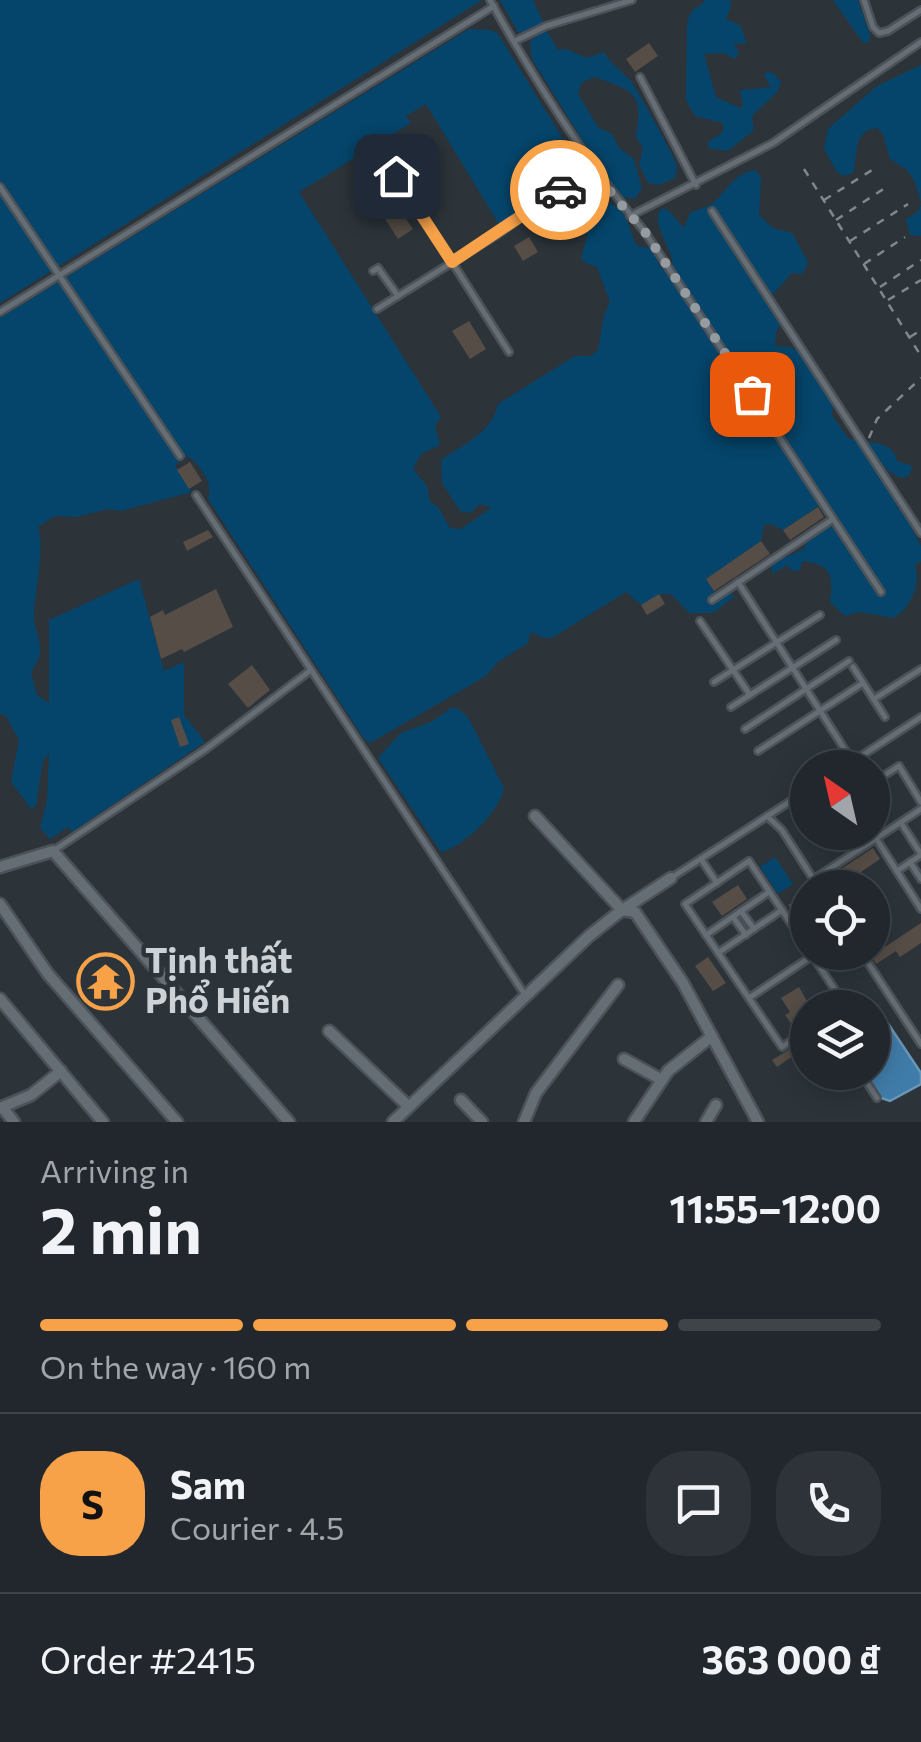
<!DOCTYPE html>
<meta charset="utf-8">
<style>
body{margin:0;font-family:Commissioner,sans-serif;background:#2d3338;color:#f1f3f6;height:100vh;display:flex;flex-direction:column;font-size:38px;white-space:nowrap}
*{box-sizing:border-box;margin:0}
p{font-size:32px;color:#a2a5a9}
.icon{flex:none;width:55px;height:55px;fill:none;stroke:currentColor;stroke-width:2;stroke-linecap:round;stroke-linejoin:round}
.map{position:relative;height:1122px;overflow:hidden}
.side{display:flex;flex-direction:column;background:#21272c;flex:1}
.side>*{flex:none}
.needle{width:65px;rotate:326deg}
.buttons{position:absolute;left:790px;top:750px;display:grid;gap:20px}
.buttons a{display:grid;place-items:center;width:100px;height:100px;border-radius:50%;background:#21272c;box-shadow:0 5px 25px #0003,0 0 0 2px #3e4448;font-size:50px}
.pin{position:absolute;display:grid;place-items:center;width:85px;height:85px;color:#fff;margin:-42px;border-radius:20px;box-shadow:0 5px 15px #0006}
.courier{position:absolute;display:grid;place-items:center;width:100px;height:100px;margin:-50px;border:8px solid #f7a149;border-radius:50%;background:#fff;color:#222;box-shadow:0 2px 12px #0007}
.overview em{font-style:normal;font-weight:700}
.overview div{display:flex;flex-direction:column-reverse}
.overview{display:flex;align-items:center;justify-content:space-between;height:170px;padding:0 40px}
h1{font-size:65px;font-weight:700;line-height:75px}
.bar{display:grid;grid-template-columns:repeat(4,1fr);gap:15px 10px;align-content:center;height:120px;padding:0 40px}
.bar i{height:12px;border-radius:8px;background:#3e4448}
.bar .on{background:#f7a149}
.bar p{grid-column:span 4}
.line{display:flex;align-items:center;gap:25px;padding:0 40px;border-top:2px solid #3e4448}
.line div{flex:1}
.round{display:grid;place-items:center;flex:none;width:105px;height:105px;border-radius:40px;background:#2d3338}
.map>svg:first-child{display:block}
.green{fill:#05456b}
.water{fill:#407ca9;stroke:#6a96b6;stroke-width:2.5}
.building{fill:#554d46}
.lines{fill:none;stroke-linecap:round;stroke-linejoin:round}
.service-casing{stroke:#4c5257;stroke-width:10}
.minor-casing{stroke:#4c5257;stroke-width:15}
.path{stroke:#81878c;stroke-width:2.5;stroke-dasharray:8 8;stroke-linecap:butt}
.service{stroke:#656e75;stroke-width:5}
.minor{stroke:#656e75;stroke-width:10}
.done{stroke:#959b9f;stroke-width:10;stroke-dasharray:0 18}
.route{stroke:#f7a149;stroke-width:12}
.labels{text-anchor:middle;stroke-width:9;stroke-linejoin:round;paint-order:stroke}
.poi-label{font-size:35px;font-weight:bold;fill:#cdd2d6;stroke:#2c343a;text-anchor:start}
</style>
<div class="map">
<svg width="921" height="1122" viewBox="0 0 921 1122">
<rect width="100%" height="100%" fill="#2c343a"/>
<g class="green">
<polygon points="0,0 482,0 0,303"/>
<polygon points="500,0 533,0 544,24 527,33 518,32"/>
<polygon points="706,0 730,0 731,7 726,19 740,25 747,43 734,44 739,53 735,59 724,53 704,54 716,97 740,108 743,105 740,90 771,87 764,75 767,72 773,73 781,82 777,92 752,116 754,130 728,151 708,148 708,142 723,132 723,123 695,116 686,100 687,23 691,12"/>
<polygon points="833,0 858,0 870,35 869,41 864,44"/>
<path d="M469,29L491,30L498,34L581,168L500,226L426,104L406,116L411,123L299,192L441,417L435,426L440,445L421,454L413,469L427,486L430,502L438,507L450,528L461,529L491,508L480,504L470,513L460,511L442,483L441,460C463,444 491,434 498,404L575,356H591L598,350L604,315L610,302L597,267L586,263L581,258L587,237L583,217L605,202C629,207 628,229 637,246L653,248L660,267L672,275C678,253 656,236 658,214L662,208L668,210L684,228L690,213C699,208 706,209 714,202C728,190 734,173 755,170L761,177L759,215L773,228L792,233L808,262L803,274L792,273L767,301L772,313L779,312L784,319L776,332L775,346L791,347L799,352L833,404L832,415L848,438C866,445 893,438 897,461L912,466L909,476L901,478L887,470L879,459L871,464L885,485L889,481L896,489L897,508L916,516L912,529L921,546V561L915,565C921,584 911,609 893,618L860,612L845,616L830,602C833,576 833,565 803,561L799,571H792L787,565L773,574L770,564L804,549L806,543L828,527L829,519L819,506L783,530L771,524L764,525L761,541L706,579L715,593L721,589L735,596L713,613H689L672,595L664,593L641,605L626,592L552,638H543L531,632L528,643L498,662L486,676L370,743L364,739L208,499C214,483 200,465 188,456L175,465L192,492L121,511L108,509L77,517L55,516L38,527C45,544 35,593 34,613C33,627 41,638 40,652C40,660 34,665 31,673L37,695L49,703V620L139,579L164,671L184,662V715L205,742L72,832L68,827L50,839L40,828L47,801L49,753L43,761L36,804L32,810L11,782L19,740L6,716L0,714V318Z"/>
<path d="M547,31L558,50L566,49L587,58L604,52C611,64 620,70 630,80C634,84 675,157 676,163C678,170 677,170 675,178L659,185L648,183L639,164L643,148L636,137C645,91 631,90 594,77L581,83L578,94L598,127L612,134L619,148L634,159L642,188L635,199L623,197L596,162L532,59L530,42L539,32Z"/>
<path d="M921,65V236L910,235L906,219L919,211L921,202L914,180L907,170L890,159L883,134L877,128C853,130 858,154 853,173L844,176L837,172L824,149L828,129L877,86Z"/>
<path d="M451,708H457L468,717L504,788C500,811 464,847 441,852L378,758L401,733L431,722Z"/>
<polygon points="775,857 793,884 778,894 760,867"/>
</g>
<polygon class="water" points="877,1007 921,1073 921,1084 890,1101 881,1098 865,1073 872,1072 873,1010"/>
<g class="building">
<polygon points="649,43 658,56 635,72 626,59"/>
<polygon points="569,198 579,214 565,224 555,208"/>
<polygon points="394,202 413,229 398,239 380,211"/>
<polygon points="529,237 538,252 523,261 514,246"/>
<polygon points="469,321 486,349 470,359 452,331"/>
<polygon points="190,462 202,481 189,489 177,470"/>
<polygon points="818,507 824,517 790,540 783,530"/>
<polygon points="208,530 213,537 187,551 183,542"/>
<polygon points="761,541 770,554 714,591 706,579"/>
<polygon points="216,589 233,627 184,652 182,649 161,659 150,617 163,610 165,615"/>
<polygon points="659,594 665,604 647,615 641,605"/>
<polygon points="252,665 270,690 248,708 228,684"/>
<polygon points="179,717 189,744 180,747 171,720"/>
<polygon points="873,848 880,859 845,883 838,871"/>
<polygon points="738,885 747,899 722,916 712,902"/>
<polygon points="801,896 808,906 808,934 788,905"/>
<polygon points="921,923 921,943 900,957 896,951 876,964 869,952 872,952 872,928 885,947"/>
<polygon points="708,957 726,983 713,991 695,966"/>
<polygon points="799,987 808,1003 808,1024 801,1027 797,1021 792,1025 785,1015 790,1012 781,998"/>
<polygon points="795,1046 799,1052 777,1067 772,1060"/>
</g>
<g class="lines">
<defs>
<g id="service">
<path d="M490,0C535,81 586,162 645,232L881,592"/>
<polyline points="864,0 873,27 879,33 888,31 921,10"/>
<polyline points="517,40 546,26 632,0"/>
<polyline points="640,77 696,185"/>
<polyline points="397,175 509,352"/>
<polyline points="0,187 180,456"/>
<polyline points="712,211 921,533"/>
<polyline points="630,216 773,143 921,42"/>
<polyline points="373,271 378,268 398,296"/>
<polyline points="377,309 498,234 593,166"/>
<polyline points="0,312 494,6"/>
<polyline points="196,495 525,995"/>
<polyline points="738,582 852,761"/>
<polyline points="712,600 833,519"/>
<polyline points="700,621 750,695"/>
<polyline points="853,667 885,717"/>
<polyline points="714,682 820,615"/>
<polyline points="874,699 921,669"/>
<polyline points="731,707 836,640"/>
<polyline points="745,729 849,661"/>
<polyline points="758,751 863,683"/>
<polyline points="858,758 864,768"/>
<polyline points="843,768 921,717"/>
<polyline points="872,783 899,766 921,802"/>
<polyline points="767,816 782,830 819,888"/>
<polyline points="901,823 921,854"/>
<polyline points="872,832 921,909"/>
<polyline points="53,851 206,749 311,670"/>
<polyline points="701,859 717,883"/>
<polyline points="910,862 921,879"/>
<polyline points="897,871 921,855"/>
<polyline points="671,878 808,790"/>
<polyline points="814,879 921,809"/>
<polyline points="741,911 754,929"/>
<polyline points="733,917 746,935"/>
<polyline points="706,935 769,892"/>
<polyline points="808,949 749,861 685,904 782,1047 808,1030"/>
<polyline points="810,952 845,1005 841,1008"/>
<polyline points="861,952 921,1044"/>
<polyline points="718,953 782,910"/>
<polyline points="749,998 812,956"/>
<polyline points="860,1072 877,1098"/>
</g>
<g id="minor">
<polyline points="535,816 622,910 635,912 683,983 758,1122"/>
<polyline points="0,867 53,851 289,1122"/>
<polyline points="0,904 48,974 177,1122"/>
<polyline points="0,999 103,1122"/>
<polyline points="329,1031 408,1106"/>
<polyline points="624,1059 662,1080"/>
<polyline points="461,1100 482,1122"/>
<polyline points="2,1107 14,1122"/>
<polyline points="0,1108 31,1095 61,1071"/>
<polyline points="393,1122 589,936 622,910 671,878"/>
<polyline points="524,1122 536,1093 618,985"/>
<polyline points="634,1122 668,1071 712,1036"/>
<polyline points="706,1122 716,1105"/>
</g>
</defs>
<use href="#service" class="service-casing"/>
<use href="#minor" class="minor-casing"/>
<g class="path">
<polyline points="804,169 921,356"/>
<polyline points="824,200 877,167"/>
<polyline points="836,220 888,186"/>
<polyline points="850,241 908,204"/>
<polyline points="864,264 905,237"/>
<polyline points="880,287 921,260"/>
<polyline points="888,300 921,280"/>
<polyline points="910,337 921,330"/>
<polyline points="869,438 877,419 921,378"/>
</g>
<use href="#service" class="service"/>
<use href="#minor" class="minor"/>
</g>
<g class="lines">
<polyline class="done" points="560,190 593,166 612,194 645,232 752,394"/>
<polyline class="route" points="396,176 452,262 560,190"/>
</g>
<defs>
<symbol id="temple-ring" viewBox="-11 -11 22 22"><circle r="9.5" fill="#2c343a" stroke="#f7a149" stroke-width="1.5"/><path d="M0-6L5-2H3V0L6.5 2.5H4V6H1.5V3h-3V6H-4V2.5H-6.5L-3 0V-2H-5Z" fill="#f7a149"/></symbol>
</defs>
<g fill-rule="evenodd">
<use href="#temple-ring" x="74" y="950" width="63" height="63"/>
</g>
<g class="labels">
<g class="poi-label">
<text x="145" y="973">Tịnh thất<tspan x="145" dy="40">Phổ Hiến</tspan></text>
</g>
</g>
</svg>
<div class="buttons">
<a><svg class="needle" viewBox="-14 -14 28 28"><path d="M0-13l5 13h-10z" fill="#e53935"/><path d="M0 13l5-13h-10z" fill="#a2a5a9"/></svg></a>
<a><svg class="icon" aria-label="locate" viewBox="0 0 24 24"><circle cx="12" cy="12" r="6"/><path d="M12 2v4M12 18v4M2 12h4M18 12h4"/></svg></a>
<a><svg class="icon" aria-label="layers" viewBox="0 0 24 24"><path d="M12 4l9 5-9 5-9-5zM3 14l9 5 9-5"/></svg></a>
</div>
<div class="pin" style="left:752px;top:394px;background:#ea580c"><svg class="icon" aria-label="bag" viewBox="0 0 24 24"><path d="M5 8h14l-1 12H6zM9 8a3 3 0 0 1 6 0"/></svg></div>
<div class="pin" style="left:396px;top:176px;background:#1f2937"><svg class="icon" aria-label="home" viewBox="0 0 24 24"><path d="M3 11l9-7 9 7M6 9v11h12V9"/></svg></div>
<div class="courier" style="left:560px;top:190px"><svg class="icon" aria-label="car" viewBox="0 0 24 24"><path d="M5 17H2v-5l4-1 3-4h7l3 4 3 1v5h-3M9 17h6M6 11h13"/><circle cx="7" cy="17" r="2"/><circle cx="17" cy="17" r="2"/></svg></div>
</div>
<section class="side">
<div class="overview"><div><h1>2 min</h1><p>Arriving in</p></div><em>11:55–12:00</em></div>
<div class="bar"><i class="on"></i><i class="on"></i><i class="on"></i><i></i><p>On the way · 160 m</p></div>
<div class="line" style="height:180px"><b class="round" style="background:#f7a149;color:#111">S</b><div><b>Sam</b><p>Courier · 4.5</p></div><a class="round"><svg class="icon" aria-label="chat" viewBox="0 0 24 24"><path d="M4 5h16v11H9l-5 4z"/></svg></a><a class="round"><svg class="icon" aria-label="phone" viewBox="0 0 24 24"><path d="M5 4h4l2 5-3 2q2 4 5 5l2-3 5 2v4C11 20 4 13 5 4z"/></svg></a></div>
<div class="line" style="height:130px"><div>Order #2415</div><b>363 000 ₫</b></div>
</section>
